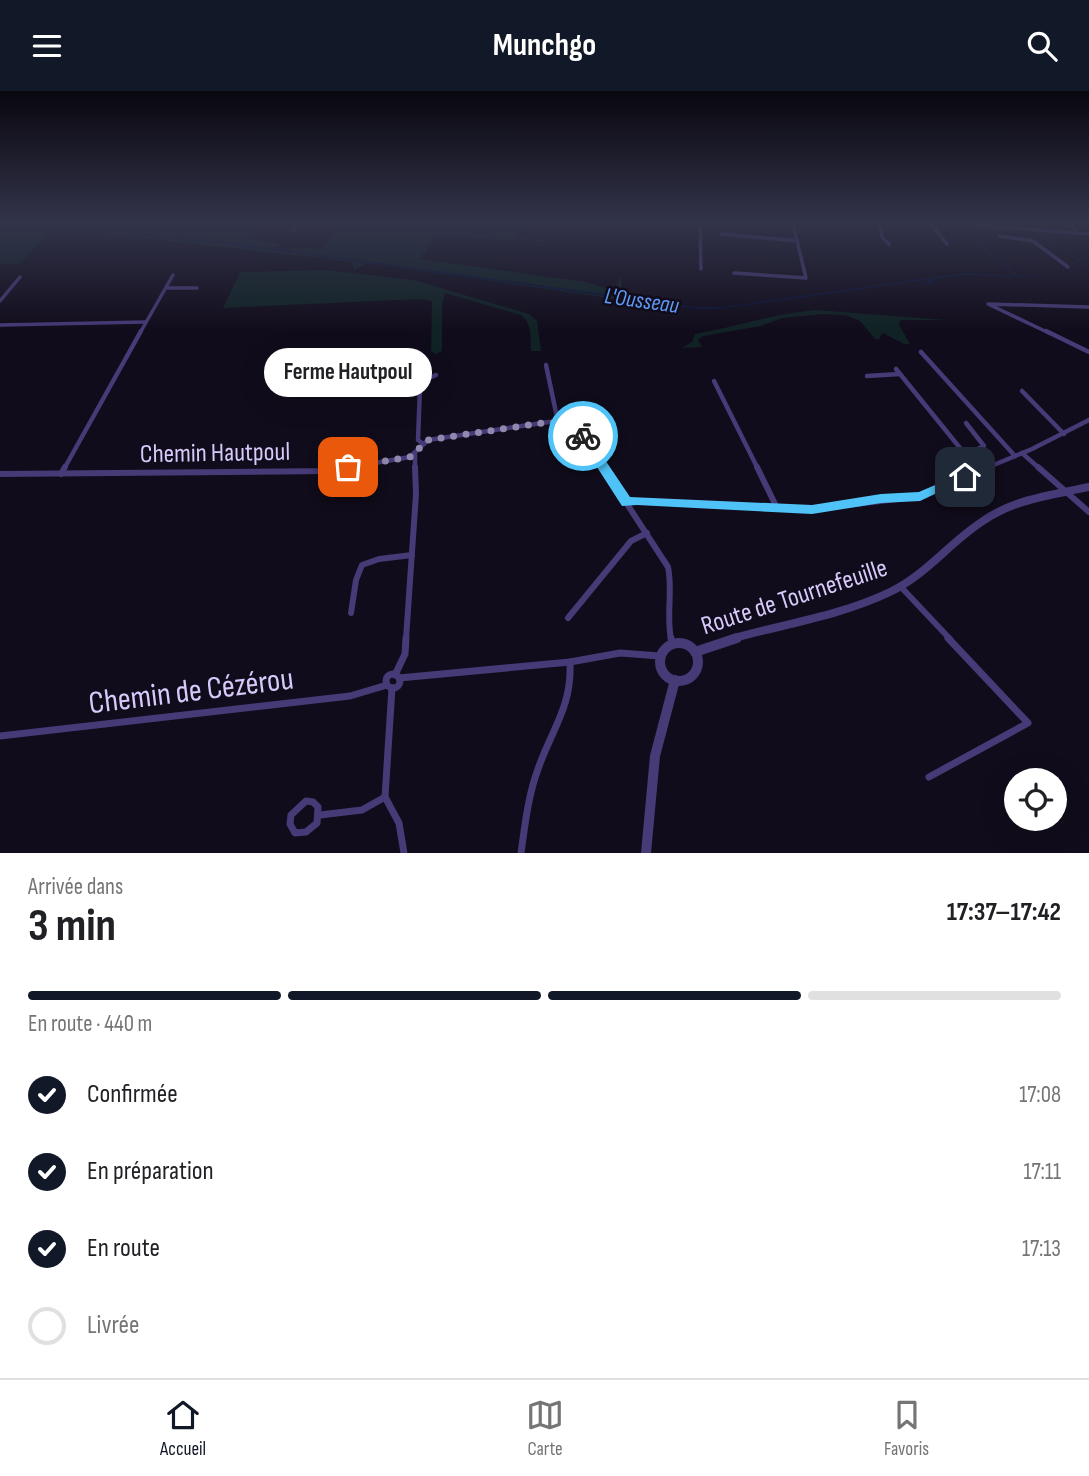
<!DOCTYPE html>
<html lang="fr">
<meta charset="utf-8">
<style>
body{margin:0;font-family:"Sofia Sans Condensed",sans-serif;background:#f2f2f2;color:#202124;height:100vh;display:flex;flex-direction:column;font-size:26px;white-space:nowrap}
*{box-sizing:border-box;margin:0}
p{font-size:23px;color:#757577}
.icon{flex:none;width:38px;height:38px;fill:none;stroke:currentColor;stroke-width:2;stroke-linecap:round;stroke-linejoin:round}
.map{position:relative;height:762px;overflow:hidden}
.panel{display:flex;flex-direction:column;background:#fff;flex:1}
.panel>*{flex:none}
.controls{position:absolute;left:1004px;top:677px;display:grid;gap:14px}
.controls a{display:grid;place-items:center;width:63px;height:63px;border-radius:50%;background:#fff;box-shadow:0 7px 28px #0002;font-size:35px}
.pin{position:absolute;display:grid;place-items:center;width:60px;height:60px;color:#fff;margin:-30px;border-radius:14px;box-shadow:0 4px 10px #0006}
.courier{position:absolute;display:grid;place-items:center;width:70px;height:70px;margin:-35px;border:5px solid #4fc3f7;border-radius:50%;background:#fff;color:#222;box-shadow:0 2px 9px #0007}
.bubble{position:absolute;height:49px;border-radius:24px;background:#fff;box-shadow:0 7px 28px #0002;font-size:23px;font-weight:700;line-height:49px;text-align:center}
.summary em{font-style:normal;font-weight:700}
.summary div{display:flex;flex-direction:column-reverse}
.summary{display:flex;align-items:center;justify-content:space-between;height:119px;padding:0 28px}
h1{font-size:46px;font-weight:700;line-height:52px}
.bar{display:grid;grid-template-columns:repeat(4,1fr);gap:10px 7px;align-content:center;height:84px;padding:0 28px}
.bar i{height:9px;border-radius:5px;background:#e0e0e0}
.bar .selected{background:#111827}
.bar p{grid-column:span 4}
ol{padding:0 28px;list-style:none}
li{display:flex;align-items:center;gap:21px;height:77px}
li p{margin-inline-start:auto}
li .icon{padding:7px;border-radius:50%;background:#111827;color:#fff;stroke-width:4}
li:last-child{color:#757577}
li i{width:38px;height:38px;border:4px solid #e0e0e0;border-radius:50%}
header{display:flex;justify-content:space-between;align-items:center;height:91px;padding:0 28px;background:#111827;color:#fff;font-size:32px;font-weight:700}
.tabs{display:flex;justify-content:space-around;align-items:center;height:98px;border-top:2px solid #e0e0e0;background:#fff;font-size:19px;color:#757577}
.tabs a{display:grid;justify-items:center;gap:4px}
.tabs .selected{color:#111827}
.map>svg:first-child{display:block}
.green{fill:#102224}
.water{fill:#0b1435}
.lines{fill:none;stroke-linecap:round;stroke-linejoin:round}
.stream{stroke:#0b1435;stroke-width:2}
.minor-far3{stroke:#463a77;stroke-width:3.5}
.minor-far2{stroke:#463a77;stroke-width:4.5}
.minor-far1{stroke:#463a77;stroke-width:6}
.minor{stroke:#463a77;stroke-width:7}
.tertiary-far1{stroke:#463a77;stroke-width:8}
.tertiary{stroke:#463a77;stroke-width:10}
.route{fill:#4fc3f7}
.done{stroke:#9288ad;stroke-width:7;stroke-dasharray:0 12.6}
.labels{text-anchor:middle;stroke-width:5;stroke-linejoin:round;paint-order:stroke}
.far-water-label{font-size:23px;font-style:italic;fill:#5f99f4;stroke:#110c1b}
.street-label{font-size:26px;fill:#d7cafb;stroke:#110c1b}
.near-street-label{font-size:32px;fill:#d7cafb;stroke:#110c1b}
</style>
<header><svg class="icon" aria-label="menu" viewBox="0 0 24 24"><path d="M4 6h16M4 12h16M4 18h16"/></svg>Munchgo<svg class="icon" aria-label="search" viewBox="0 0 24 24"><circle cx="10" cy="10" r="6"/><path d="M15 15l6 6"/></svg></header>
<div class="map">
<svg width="1089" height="762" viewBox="0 0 1089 762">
<rect width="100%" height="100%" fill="#110c1b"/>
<g class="green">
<polygon points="0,133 259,135 263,136 261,141 249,148 280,153 277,157 289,159 293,156 321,158 336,142 330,141 337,133 520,133 514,147 580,152 434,145 420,168 586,191 613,199 621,186 623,209 367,172 354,179 352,171 329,168 60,138 50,141 19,173 0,173"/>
<path d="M326,179L414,189L529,223L537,230L541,260H531C530,246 533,234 521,224L445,202L442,214V260L436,263L431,260L432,210L420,208L223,217L240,181Z"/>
<path d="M816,219L946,229H900L899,234L910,253H904L883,242L879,248H875L860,230L846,224L822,223L782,227L761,235L703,245L698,249L702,256L682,257L692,251L695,243C736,236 776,222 816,219Z"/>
</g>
<polygon class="water" points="963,182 1089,188 964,184 933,188 929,194 920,193 924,194 929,189 718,218 697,218 619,207 697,216 722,216"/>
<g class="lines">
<g class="stream">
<polyline points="28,133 235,153 619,206"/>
<polyline points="957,135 1016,184"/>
<polyline points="1036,141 1089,176"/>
</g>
<g class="minor-far3">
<polyline points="295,133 292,138 295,139"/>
<polyline points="700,133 701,178"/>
<polyline points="880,133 882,146 889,153"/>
<polyline points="931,133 947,153"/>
<polyline points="962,133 1089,143"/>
<polyline points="1071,133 1077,142"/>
<polyline points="721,143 797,150"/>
<polyline points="999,145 1033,150 1068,176"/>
<polyline points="734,182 806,187 793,133"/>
<polyline points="166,197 197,197"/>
<polyline points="0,210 20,186"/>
<polyline points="0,234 145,231"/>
<polyline points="140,242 173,184"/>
<polyline points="1049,242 988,213 1089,216"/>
</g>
<g class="minor-far2">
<polyline points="1046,240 1089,261"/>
<polyline points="921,261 1015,365"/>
<polyline points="546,274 558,331"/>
<polyline points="896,278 977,378"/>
<polyline points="867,285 900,283"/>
<polyline points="714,290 758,378"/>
<polyline points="1022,300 1064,343"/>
<polyline points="966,332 984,355 967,363"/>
<polyline points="422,352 418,349 420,296 424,289 436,284"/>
<polyline points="1022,362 1040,378"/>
<polyline points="415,364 415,378"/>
<polyline points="64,378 141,240"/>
<path d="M340,378L410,366L428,349L549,331C583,335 586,351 604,378"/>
<polyline points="984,378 1032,358 1089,329"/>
</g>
<g class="minor-far1">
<path d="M603,376L668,476C673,500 666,524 671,548"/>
<polyline points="757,376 777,417"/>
<polyline points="976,376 979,380"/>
<polyline points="1038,376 1089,421"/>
<polyline points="0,383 327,380 350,376"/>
<polyline points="61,383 65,376"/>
<polyline points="627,412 637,410 812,418 915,406 988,376"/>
<polyline points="901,496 950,548"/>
<polyline points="351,522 356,489 362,474 379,468 412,464"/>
<polyline points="568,527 631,450 647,442"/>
<polyline points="406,548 416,403 415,376"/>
</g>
<g class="minor">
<polyline points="671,547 672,552"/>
<circle cx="393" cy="590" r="7"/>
<polyline points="395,584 405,563 406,547"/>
<polyline points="399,587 570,571 620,562 660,565"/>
<polyline points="392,597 385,706 399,732 404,762"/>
<polyline points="0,645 350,605 387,594"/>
<polyline points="929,686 1028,632 948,547"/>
<polygon points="306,710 313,711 318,716 317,732 306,741 295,742 290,733 291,724"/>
<polyline points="320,724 362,719 385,706"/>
<path d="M521,762C525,734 528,705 538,678C552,638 572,616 570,571"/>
</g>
<path class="tertiary-far1" d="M731,548C784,533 840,525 890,501C926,484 950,451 983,430C1014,408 1053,404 1089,396"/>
<g class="tertiary">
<circle cx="679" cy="571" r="19"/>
<polyline points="695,561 737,547"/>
<polyline points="646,762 655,665 675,589"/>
</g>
</g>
<linearGradient id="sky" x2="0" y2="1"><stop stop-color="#09070f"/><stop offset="0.55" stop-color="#32344a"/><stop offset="1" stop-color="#32344a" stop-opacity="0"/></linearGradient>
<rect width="1089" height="240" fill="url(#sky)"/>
<polygon class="route" points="583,341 587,342 630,406 812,414 881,403 919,401 965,381 971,386 920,410 881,412 812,423 637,414 622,415 577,345"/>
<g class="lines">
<polyline class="done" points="348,376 410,366 428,349 549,331 568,333 583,345"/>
</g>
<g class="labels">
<g class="far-water-label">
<text transform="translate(642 209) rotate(8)" y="8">L'Ousseau</text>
</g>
<g class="street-label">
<text transform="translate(215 361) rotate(-1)" y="9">Chemin Hautpoul</text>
<text transform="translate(794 505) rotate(-18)" y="9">Route de Tournefeuille</text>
</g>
<g class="near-street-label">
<text transform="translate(191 599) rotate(-7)" y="11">Chemin de Cézérou</text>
</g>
</g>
</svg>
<div class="controls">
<a><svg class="icon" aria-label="locate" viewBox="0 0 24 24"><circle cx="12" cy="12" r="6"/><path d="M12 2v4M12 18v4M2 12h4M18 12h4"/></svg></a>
</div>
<div class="pin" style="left:348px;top:376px;background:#ea580c"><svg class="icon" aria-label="bag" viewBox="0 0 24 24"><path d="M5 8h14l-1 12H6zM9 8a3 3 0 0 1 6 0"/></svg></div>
<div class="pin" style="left:965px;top:386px;background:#1f2937"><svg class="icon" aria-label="home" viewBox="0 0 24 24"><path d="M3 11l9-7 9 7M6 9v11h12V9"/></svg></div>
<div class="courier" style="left:583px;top:345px"><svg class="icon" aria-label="bike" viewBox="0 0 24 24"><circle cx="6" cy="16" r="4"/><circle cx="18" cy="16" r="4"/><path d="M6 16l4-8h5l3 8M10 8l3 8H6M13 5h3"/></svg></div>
<div class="bubble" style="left:264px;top:257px;width:168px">Ferme Hautpoul</div>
</div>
<section class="panel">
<div class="summary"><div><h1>3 min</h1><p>Arrivée dans</p></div><em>17:37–17:42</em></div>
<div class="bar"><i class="selected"></i><i class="selected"></i><i class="selected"></i><i></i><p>En route · 440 m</p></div>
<ol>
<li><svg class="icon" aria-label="check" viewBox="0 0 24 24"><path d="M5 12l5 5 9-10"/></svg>Confirmée<p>17:08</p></li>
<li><svg class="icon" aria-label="check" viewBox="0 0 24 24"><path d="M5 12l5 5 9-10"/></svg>En préparation<p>17:11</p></li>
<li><svg class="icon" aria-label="check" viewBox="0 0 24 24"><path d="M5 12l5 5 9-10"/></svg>En route<p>17:13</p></li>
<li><i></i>Livrée</li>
</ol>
</section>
<nav class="tabs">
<a class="selected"><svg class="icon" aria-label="home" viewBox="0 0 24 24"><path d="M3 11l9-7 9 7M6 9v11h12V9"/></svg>Accueil</a>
<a><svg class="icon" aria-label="map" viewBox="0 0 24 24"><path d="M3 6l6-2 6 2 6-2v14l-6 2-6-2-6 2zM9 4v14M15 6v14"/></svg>Carte</a>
<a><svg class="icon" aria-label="saved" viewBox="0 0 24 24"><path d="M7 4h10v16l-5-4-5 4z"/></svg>Favoris</a>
</nav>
